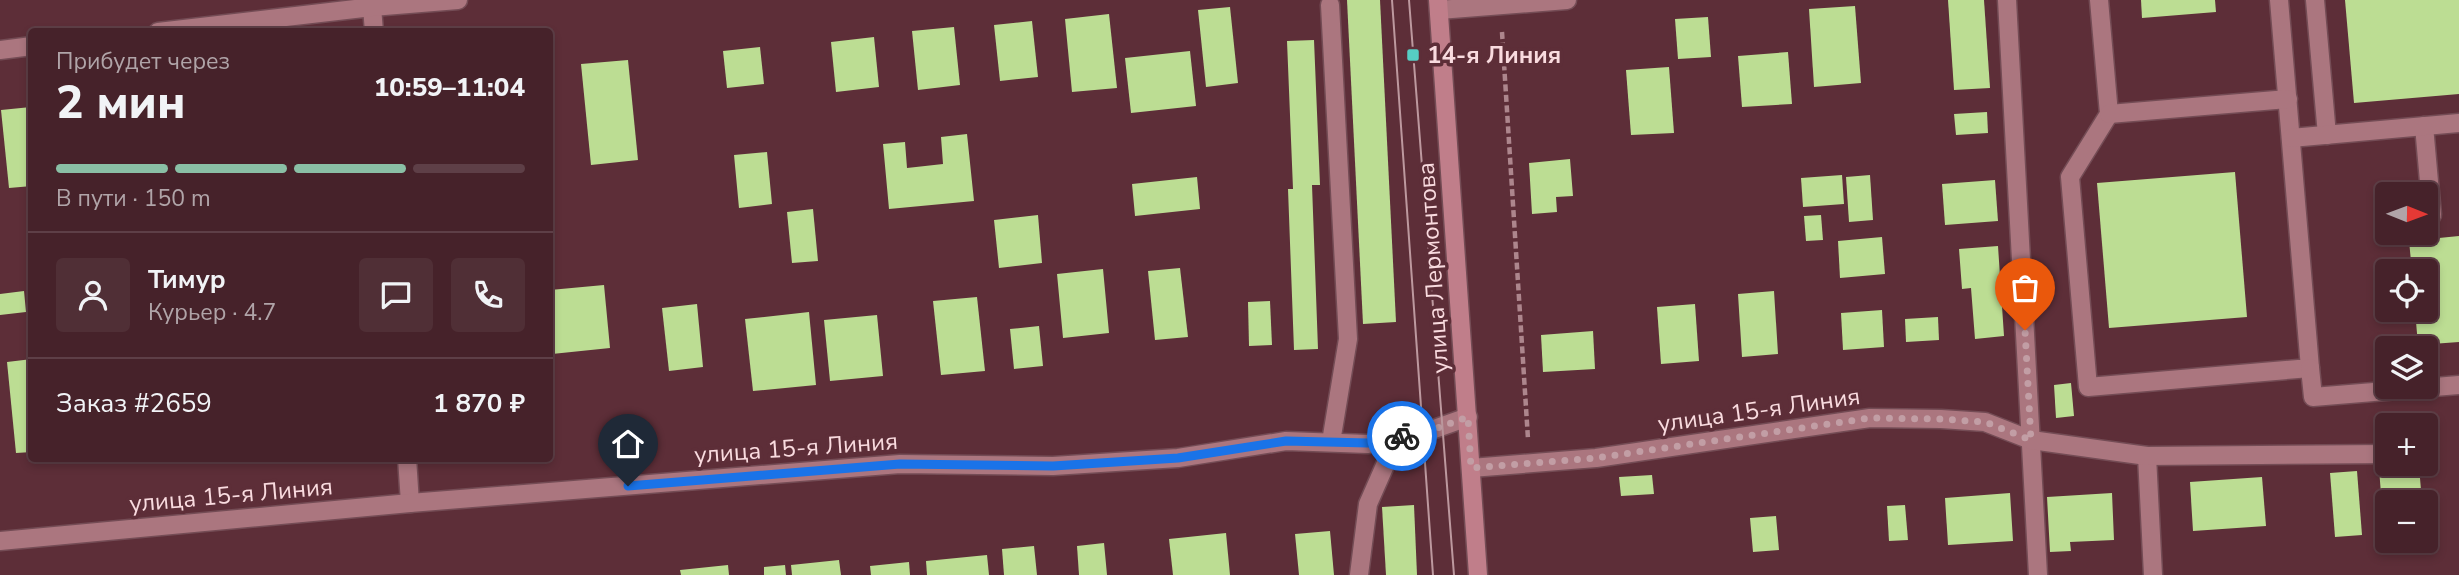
<!DOCTYPE html>
<html lang="ru">
<meta charset="utf-8">
<style>
body{margin:0;font-family:"Nunito Sans",sans-serif;background:#502f36;color:#f1f3f6;height:100vh;display:flex;flex-direction:column;font-size:26px;white-space:nowrap}
*{box-sizing:border-box;margin:0}
p{font-size:23px;color:#b0a4a8}
.icon{flex:none;width:38px;height:38px;fill:none;stroke:currentColor;stroke-width:2;stroke-linecap:round;stroke-linejoin:round}
.map{position:relative;flex:1;overflow:hidden}
.details{position:absolute;left:28px;top:28px;width:525px;height:434px;display:flex;flex-direction:column;background:#46222a;border-radius:7px;box-shadow:0 4px 10px #0003,0 0 0 2px #5e3f47}
.details>*{flex:none}
.needle{width:46px;rotate:91deg}
.fabs{position:absolute;left:2375px;top:182px;display:grid;gap:14px}
.fabs a{display:grid;place-items:center;width:63px;height:63px;border-radius:7px;background:#46222a;box-shadow:0 4px 10px #0003,0 0 0 2px #5e3f47;font-size:35px}
.pin{position:absolute;display:grid;place-items:center;width:60px;height:60px;color:#fff;margin:-72px -30px;border-radius:50% 50% 50% 0;rotate:-45deg;box-shadow:0 0 7px #0007}
.pin .icon{rotate:45deg}
.courier{position:absolute;display:grid;place-items:center;width:70px;height:70px;margin:-35px;border:5px solid #1a73e8;border-radius:50%;background:#fff;color:#222;box-shadow:0 2px 9px #0007}
.summary em{font-style:normal;font-weight:800}
.summary div{display:flex;flex-direction:column-reverse}
.summary{display:flex;align-items:center;justify-content:space-between;height:119px;padding:0 28px}
h1{font-size:46px;font-weight:800;line-height:52px}
.bar{display:grid;grid-template-columns:repeat(4,1fr);gap:10px 7px;align-content:center;height:84px;padding:0 28px}
.bar i{height:9px;border-radius:5px;background:#5e3f47}
.bar .active{background:#8abfa5}
.bar p{grid-column:span 4}
.line{display:flex;align-items:center;gap:18px;padding:0 28px;border-top:2px solid #5e3f47}
.line div{flex:1}
.round{display:grid;place-items:center;flex:none;width:74px;height:74px;border-radius:7px;background:#502f36}
.map>svg:first-child{display:block}
.building{fill:#bcdd93}
.lines{fill:none;stroke-linecap:round;stroke-linejoin:round}
.minor-casing{stroke:#744c55;stroke-width:21}
.major-casing{stroke:#744c55;stroke-width:21}
.path{stroke:#ad868d;stroke-width:4.5;stroke-dasharray:7 3.5;stroke-linecap:butt}
.minor{stroke:#ab767f;stroke-width:18}
.major{stroke:#c07e8a;stroke-width:18}
.tram{stroke:#bd999f;stroke-width:2}
.done{stroke:#c29ea5;stroke-width:7;stroke-dasharray:0 12.6}
.route{stroke:#1a73e8;stroke-width:9}
.poi-dot{fill:#56cec4;stroke:#5d2e38;stroke-width:2.5}
.labels{text-anchor:middle;stroke-width:7;stroke-linejoin:round;paint-order:stroke}
.poi-label{font-size:24px;font-weight:bold;fill:#f9dbdf;stroke:#5d2e38;text-anchor:start}
.street-label{font-size:24px;fill:#f9dbdf;stroke:#5d2e38}
</style>
<div class="map">
<svg width="2459" height="575" viewBox="0 0 2459 575">
<rect width="100%" height="100%" fill="#5d2e38"/>
<g class="building">
<polygon points="1347,0 1380,0 1396,322 1363,324"/>
<polygon points="1948,0 1984,0 1990,88 1954,90"/>
<polygon points="2141,0 2215,0 2216,12 2142,18"/>
<polygon points="2345,0 2459,0 2459,94 2354,103"/>
<polygon points="1855,6 1861,83 1814,87 1809,9"/>
<polygon points="1230,7 1238,83 1206,87 1198,10"/>
<polygon points="1109,14 1117,88 1072,92 1065,19"/>
<polygon points="1708,17 1711,57 1678,59 1675,19"/>
<polygon points="1032,21 1038,77 1000,81 994,25"/>
<polygon points="954,27 960,85 918,90 912,31"/>
<polygon points="874,37 879,87 836,92 831,42"/>
<polygon points="1314,40 1320,185 1312,185 1318,349 1294,350 1288,189 1293,189 1287,41"/>
<polygon points="760,47 764,84 727,88 723,51"/>
<polygon points="1190,51 1196,106 1131,113 1125,58"/>
<polygon points="1788,52 1792,104 1742,107 1738,56"/>
<polygon points="628,60 638,160 591,165 581,64"/>
<polygon points="1669,67 1674,133 1631,135 1626,70"/>
<polygon points="31,107 32,186 9,188 1,110"/>
<polygon points="1987,112 1988,133 1956,135 1954,114"/>
<polygon points="967,134 974,201 889,209 883,144 905,142 907,168 943,164 941,137"/>
<polygon points="767,152 772,204 739,208 734,155"/>
<polygon points="1570,159 1573,196 1556,197 1557,212 1532,214 1529,163"/>
<polygon points="2235,172 2247,317 2109,328 2097,183"/>
<polygon points="1842,175 1844,204 1803,207 1801,178"/>
<polygon points="1870,175 1873,220 1849,222 1846,177"/>
<polygon points="1197,177 1200,209 1135,216 1132,184"/>
<polygon points="1995,180 1998,221 1945,225 1942,184"/>
<polygon points="813,209 818,261 792,263 787,212"/>
<polygon points="1038,215 1042,263 999,268 994,220"/>
<polygon points="1821,215 1823,240 1806,241 1804,216"/>
<polygon points="2459,236 2459,342 2418,345 2415,310 2426,310 2426,271 2412,271 2409,241"/>
<polygon points="1882,237 1885,274 1840,278 1838,241"/>
<polygon points="1998,246 2004,336 1975,339 1971,288 1962,289 1959,249"/>
<polygon points="1180,268 1188,337 1155,340 1148,271"/>
<polygon points="1103,269 1109,333 1063,338 1057,274"/>
<polygon points="604,285 610,348 552,354 550,290"/>
<polygon points="24,291 26,312 0,315 0,294"/>
<polygon points="1774,291 1778,354 1742,357 1738,294"/>
<polygon points="977,297 985,371 941,375 933,301"/>
<polygon points="1270,301 1272,345 1249,346 1248,302"/>
<polygon points="697,304 703,367 669,371 662,308"/>
<polygon points="1695,304 1699,361 1661,364 1657,307"/>
<polygon points="1882,310 1884,347 1843,350 1841,313"/>
<polygon points="809,312 816,385 753,391 745,319"/>
<polygon points="877,315 883,376 830,381 824,320"/>
<polygon points="1938,317 1939,340 1906,342 1905,319"/>
<polygon points="1039,326 1043,366 1014,369 1010,329"/>
<polygon points="1593,331 1595,369 1543,372 1541,335"/>
<polygon points="32,359 32,452 16,453 7,362"/>
<polygon points="2071,383 2074,416 2056,418 2054,385"/>
<polygon points="2419,466 2422,502 2387,502 2387,517 2383,518 2379,469"/>
<polygon points="2357,471 2362,535 2335,537 2330,473"/>
<polygon points="1652,475 1654,494 1621,496 1619,477"/>
<polygon points="2262,477 2266,526 2193,531 2190,482"/>
<polygon points="2010,493 2013,541 1948,545 1945,498"/>
<polygon points="2112,493 2114,540 2070,542 2071,551 2050,552 2047,497"/>
<polygon points="1414,505 1417,575 1386,575 1382,507"/>
<polygon points="1905,505 1908,540 1889,541 1887,506"/>
<polygon points="1776,516 1779,550 1753,552 1750,518"/>
<polygon points="1330,531 1334,575 1299,575 1295,534"/>
<polygon points="1226,533 1230,575 1173,575 1169,539"/>
<polygon points="1104,543 1107,575 1079,575 1077,546"/>
<polygon points="1034,546 1037,575 1004,575 1002,549"/>
<polygon points="987,555 989,575 927,575 926,561"/>
<polygon points="839,560 841,575 792,575 791,565"/>
<polygon points="909,562 910,575 871,575 870,566"/>
<polygon points="728,565 729,575 681,575 680,570"/>
<polygon points="785,565 786,575 764,575 764,567"/>
</g>
<g class="lines">
<defs>
<g id="minor">
<polyline points="2007,0 2038,575"/>
<polyline points="2099,0 2109,114 2070,177 2088,387 2310,368 2279,0"/>
<polyline points="2315,0 2327,135"/>
<polyline points="1330,5 1348,339 1331,442"/>
<polyline points="372,7 374,32"/>
<polyline points="1439,10 1567,0"/>
<polyline points="158,32 372,7 458,0"/>
<polyline points="0,50 32,46"/>
<polyline points="2109,114 2288,99"/>
<polyline points="2424,126 2432,215"/>
<polyline points="2291,138 2459,123"/>
<polyline points="2310,368 2313,397 2459,385"/>
<polyline points="2147,456 2153,575"/>
<polyline points="407,458 410,503"/>
<polyline points="1471,468 1596,458 1870,418 1941,419 1985,422 2031,440 2147,456 2387,454"/>
<polyline points="0,541 410,503 900,464 1053,466 1178,458 1286,441 1368,444 1423,433 1468,417"/>
<polyline points="1359,575 1368,504 1397,438"/>
</g>
<polyline id="major" points="1438,0 1478,575"/>
</defs>
<use href="#minor" class="minor-casing"/>
<use href="#major" class="major-casing"/>
<polyline class="path" points="1502,32 1528,439"/>
<use href="#minor" class="minor"/>
<use href="#major" class="major"/>
<g class="tram">
<polyline points="1392,0 1433,575"/>
<polyline points="1409,0 1454,575"/>
</g>
</g>
<g class="lines">
<polyline class="done" points="1402,436 1423,433 1468,417 1471,468 1596,458 1870,418 1941,419 1985,422 2031,440 2025,330"/>
<polyline class="route" points="628,486 900,464 1053,466 1178,458 1286,441 1368,443 1402,436"/>
</g>
<rect class="poi-dot" x="1406" y="48" width="14" height="14" rx="3.5"/>
<g class="labels">
<g class="poi-label">
<text x="1427" y="63">14-я Линия</text>
</g>
<g class="street-label">
<text transform="translate(1433 268) rotate(-94)" y="8">улица Лермонтова</text>
<text transform="translate(1759 410) rotate(-8)" y="8">улица 15-я Линия</text>
<text transform="translate(796 448) rotate(-4)" y="8">улица 15-я Линия</text>
<text transform="translate(231 495) rotate(-5)" y="8">улица 15-я Линия</text>
</g>
</g>
</svg>
<div class="fabs">
<a><svg class="needle" viewBox="-14 -14 28 28"><path d="M0-13l5 13h-10z" fill="#e53935"/><path d="M0 13l5-13h-10z" fill="#b0a4a8"/></svg></a>
<a><svg class="icon" aria-label="locate" viewBox="0 0 24 24"><circle cx="12" cy="12" r="6"/><path d="M12 2v4M12 18v4M2 12h4M18 12h4"/></svg></a>
<a><svg class="icon" aria-label="layers" viewBox="0 0 24 24"><path d="M12 4l9 5-9 5-9-5zM3 14l9 5 9-5"/></svg></a>
<a>+</a>
<a>−</a>
</div>
<div class="pin" style="left:2025px;top:330px;background:#ea580c"><svg class="icon" aria-label="bag" viewBox="0 0 24 24"><path d="M5 8h14l-1 12H6zM9 8a3 3 0 0 1 6 0"/></svg></div>
<div class="pin" style="left:628px;top:486px;background:#1f2937"><svg class="icon" aria-label="home" viewBox="0 0 24 24"><path d="M3 11l9-7 9 7M6 9v11h12V9"/></svg></div>
<div class="courier" style="left:1402px;top:436px"><svg class="icon" aria-label="bike" viewBox="0 0 24 24"><circle cx="6" cy="16" r="4"/><circle cx="18" cy="16" r="4"/><path d="M6 16l4-8h5l3 8M10 8l3 8H6M13 5h3"/></svg></div>
<section class="details">
<div class="summary"><div><h1>2 мин</h1><p>Прибудет через</p></div><em>10:59–11:04</em></div>
<div class="bar"><i class="active"></i><i class="active"></i><i class="active"></i><i></i><p>В пути · 150 m</p></div>
<div class="line" style="height:126px"><a class="round"><svg class="icon" aria-label="person" viewBox="0 0 24 24"><circle cx="12" cy="8" r="4"/><path d="M4 21q1-7 8-7t8 7"/></svg></a><div><b>Тимур</b><p>Курьер · 4.7</p></div><a class="round"><svg class="icon" aria-label="chat" viewBox="0 0 24 24"><path d="M4 5h16v11H9l-5 4z"/></svg></a><a class="round"><svg class="icon" aria-label="phone" viewBox="0 0 24 24"><path d="M5 4h4l2 5-3 2q2 4 5 5l2-3 5 2v4C11 20 4 13 5 4z"/></svg></a></div>
<div class="line" style="height:91px"><div>Заказ #2659</div><b>1 870 ₽</b></div>
</section>
</div>
